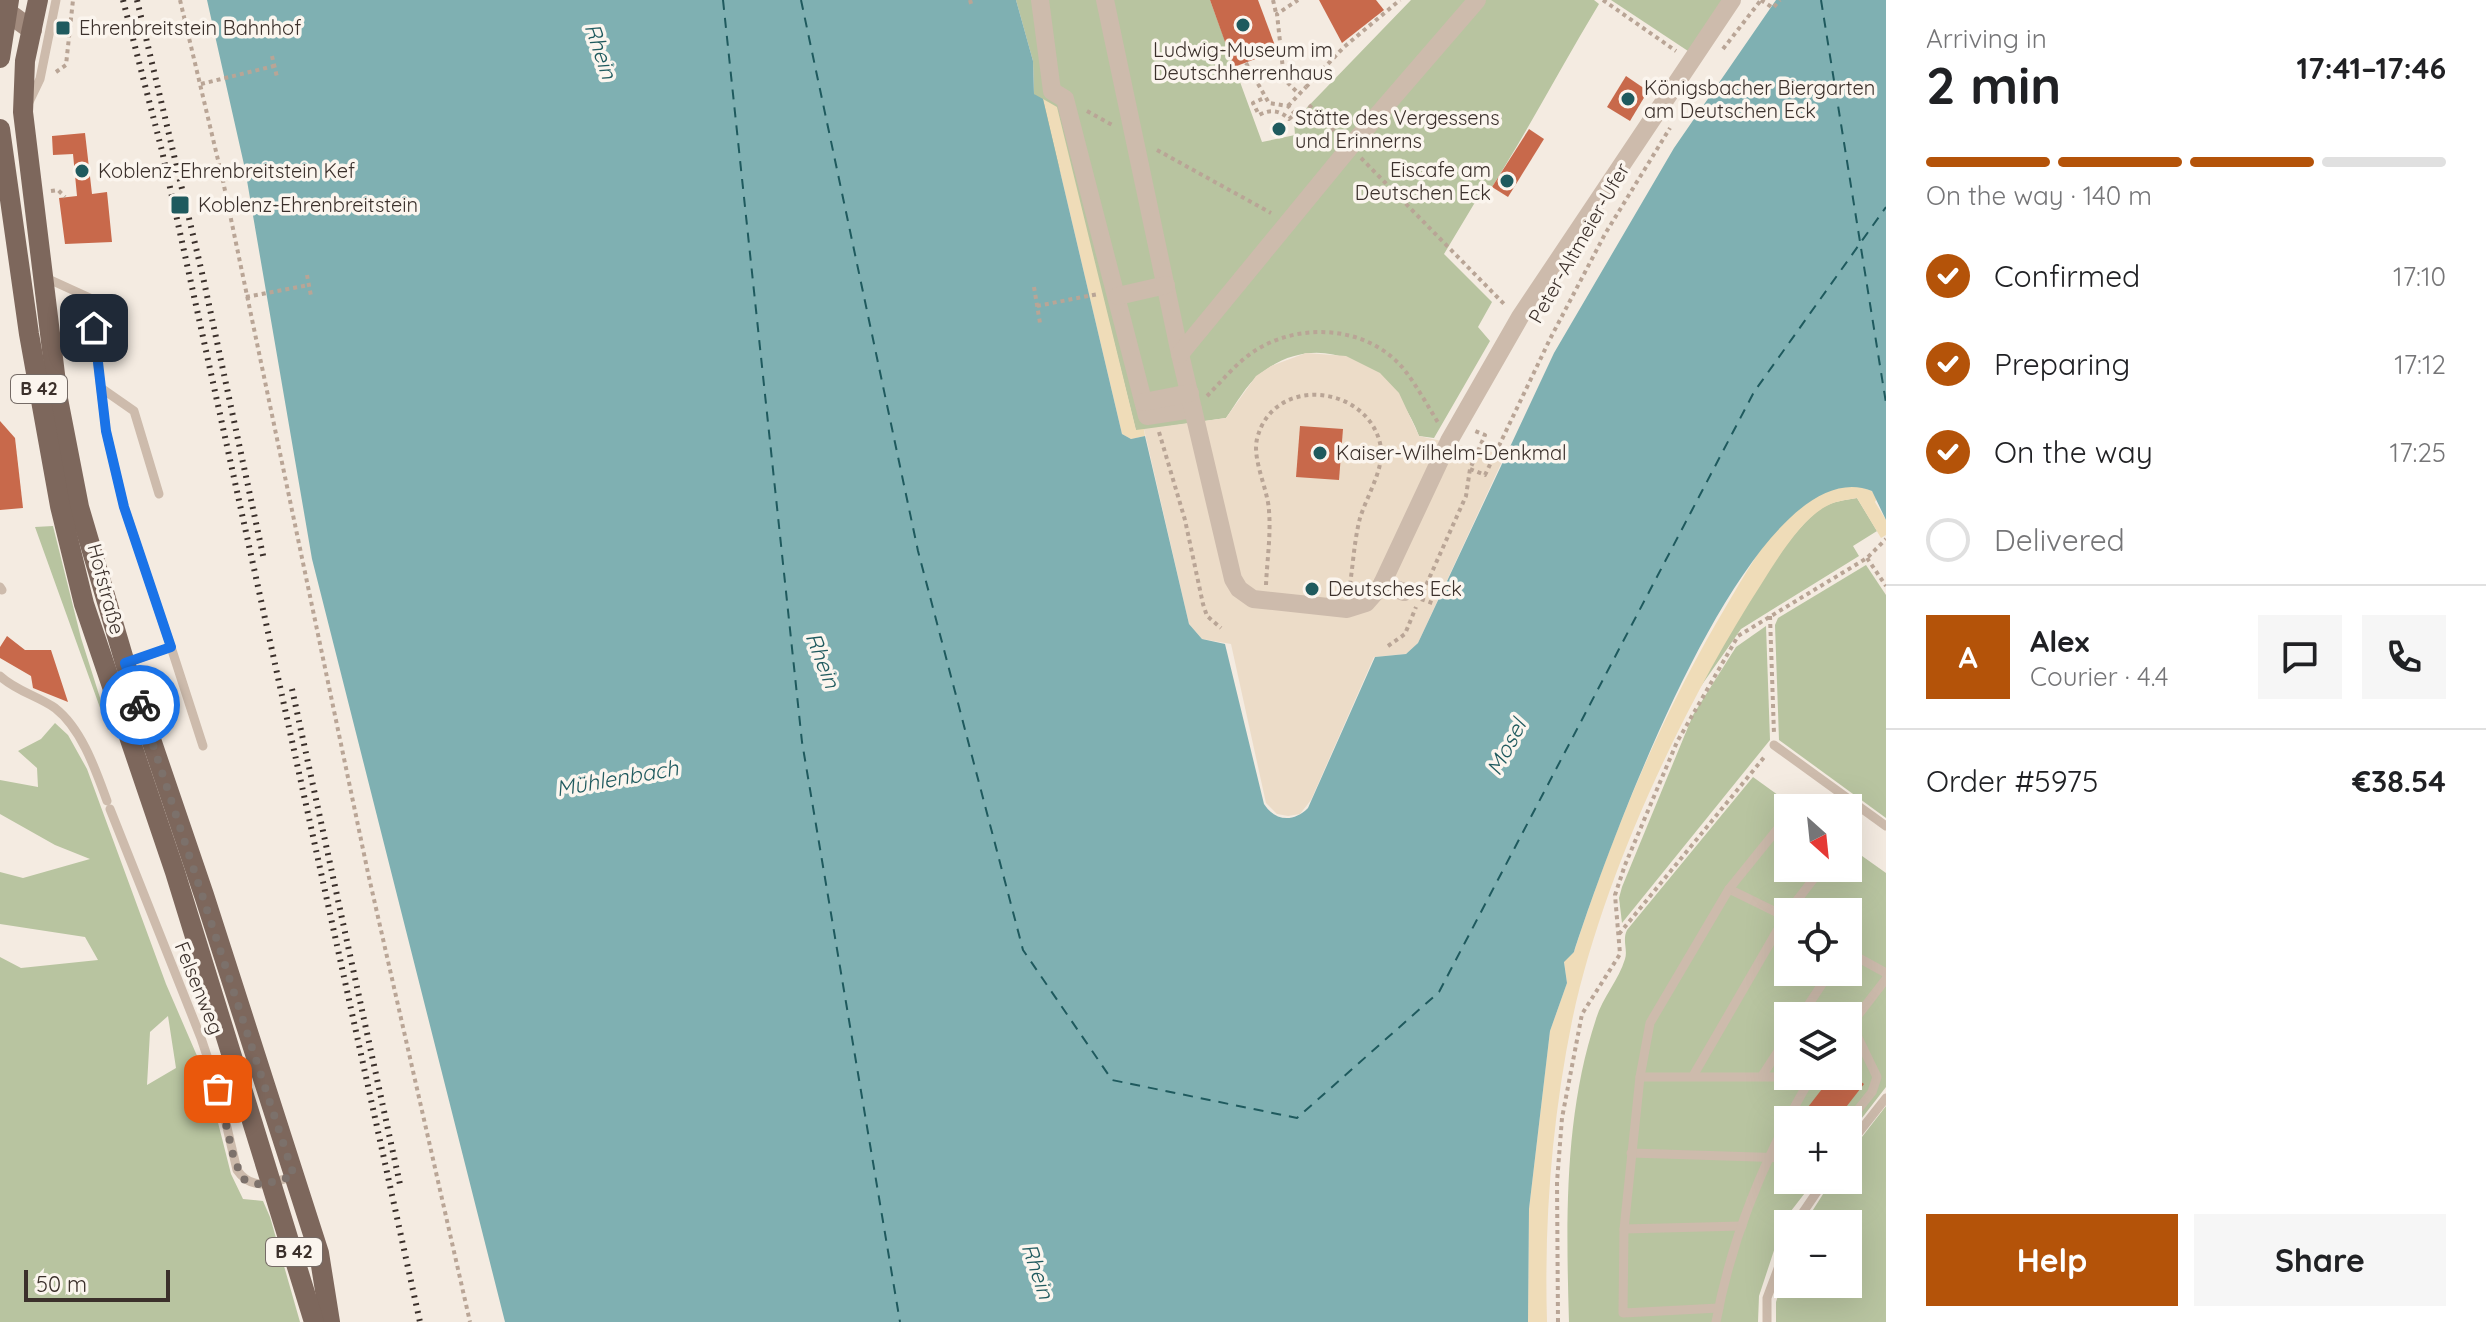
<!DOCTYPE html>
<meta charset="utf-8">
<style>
body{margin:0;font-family:Quicksand,sans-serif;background:#f6f6f6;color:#202124;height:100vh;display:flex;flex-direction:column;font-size:30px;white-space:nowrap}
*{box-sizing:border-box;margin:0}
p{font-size:26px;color:#757577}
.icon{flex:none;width:44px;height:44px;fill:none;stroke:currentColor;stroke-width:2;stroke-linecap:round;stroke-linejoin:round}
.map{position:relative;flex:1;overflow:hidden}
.side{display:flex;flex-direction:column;background:#fff;width:600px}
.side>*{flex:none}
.needle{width:52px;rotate:153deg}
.tools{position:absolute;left:1774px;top:794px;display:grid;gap:16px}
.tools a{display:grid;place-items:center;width:88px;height:88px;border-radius:0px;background:#fff;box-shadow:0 8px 32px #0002;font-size:40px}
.scale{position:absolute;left:24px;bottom:20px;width:146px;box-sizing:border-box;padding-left:8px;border:4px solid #3b302b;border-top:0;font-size:22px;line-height:28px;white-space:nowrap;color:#3b302b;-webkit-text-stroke:6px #fbf5ee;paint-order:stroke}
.pin{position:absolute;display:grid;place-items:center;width:68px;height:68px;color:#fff;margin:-34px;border-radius:16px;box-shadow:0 4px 12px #0006}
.courier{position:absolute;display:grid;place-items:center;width:80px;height:80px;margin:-40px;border:6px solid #1a73e8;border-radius:50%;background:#fff;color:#222;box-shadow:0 2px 10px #0007}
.head em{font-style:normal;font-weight:700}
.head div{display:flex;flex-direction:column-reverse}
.head{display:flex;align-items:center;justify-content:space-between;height:136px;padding:0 40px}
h1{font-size:52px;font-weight:700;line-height:60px}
.bar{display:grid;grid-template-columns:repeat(4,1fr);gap:12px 8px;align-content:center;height:96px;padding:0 40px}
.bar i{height:10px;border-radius:6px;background:#e0e0e0}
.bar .on{background:#b45309}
.bar p{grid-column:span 4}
.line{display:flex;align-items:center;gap:20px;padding:0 40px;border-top:2px solid #e0e0e0}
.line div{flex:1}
.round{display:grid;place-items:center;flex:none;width:84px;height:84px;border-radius:0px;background:#f6f6f6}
ol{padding:0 40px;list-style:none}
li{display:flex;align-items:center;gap:24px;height:88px}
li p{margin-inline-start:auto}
li .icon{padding:8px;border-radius:50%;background:#b45309;color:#fff;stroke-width:4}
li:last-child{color:#757577}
li i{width:44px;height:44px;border:4px solid #e0e0e0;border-radius:50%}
.cta{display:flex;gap:16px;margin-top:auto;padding:16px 40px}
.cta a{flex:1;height:92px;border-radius:0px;background:#b45309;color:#fff;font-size:32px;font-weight:700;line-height:92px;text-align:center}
.cta a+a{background:#f6f6f6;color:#202124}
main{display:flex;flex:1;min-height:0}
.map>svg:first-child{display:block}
.green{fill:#b8c4a0;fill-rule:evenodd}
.sand{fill:#efdcb8}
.plaza{fill:#ecdcc8}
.water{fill:#7fb0b2}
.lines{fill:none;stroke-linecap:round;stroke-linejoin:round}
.ferry{stroke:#1f5a5e;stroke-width:2;stroke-dasharray:10 8;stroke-linecap:butt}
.building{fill:#c8694b}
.path{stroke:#b9a596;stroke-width:4;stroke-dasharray:4 4;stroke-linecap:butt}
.lane{stroke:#cdbbac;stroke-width:9}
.street{stroke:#cdbbac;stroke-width:18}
.secondary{stroke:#a18a7d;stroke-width:20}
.primary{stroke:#7d675c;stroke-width:20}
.rail{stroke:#3b302b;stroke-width:6;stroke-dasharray:2 6;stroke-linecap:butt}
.path-bridge{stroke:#b9a596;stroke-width:4;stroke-dasharray:4 4;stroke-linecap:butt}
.done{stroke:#7c716b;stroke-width:8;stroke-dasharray:0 14.4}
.route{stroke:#1a73e8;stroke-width:10}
.poi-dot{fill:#1f5a5e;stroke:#fbf5ee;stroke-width:3}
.labels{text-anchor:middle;stroke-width:7;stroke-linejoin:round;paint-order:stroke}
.shield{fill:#fbf5ee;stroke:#756b66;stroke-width:2}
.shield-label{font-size:18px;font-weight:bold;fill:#3b302b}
.poi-label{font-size:20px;fill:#3b302b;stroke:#fbf5ee;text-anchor:start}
.street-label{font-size:20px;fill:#3b302b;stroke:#fbf5ee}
.water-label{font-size:22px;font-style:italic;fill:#1f5a5e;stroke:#fbf5ee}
</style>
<main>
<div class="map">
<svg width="1886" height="1322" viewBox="0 0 1886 1322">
<rect width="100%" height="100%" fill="#f4ebe1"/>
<g class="green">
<path d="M1016,0H1210L1262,142L1295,135L1294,121L1411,0H1594L1599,4C1562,65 1530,127 1492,187L1486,184L1444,254L1492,302L1478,327L1490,341L1434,438L1419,436C1395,370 1323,324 1260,374C1246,385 1236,404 1226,418L1136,431L1103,298L1034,94L1033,61Z"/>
<polygon points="1611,0 1725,0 1688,51"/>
<path d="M1857,498L1877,531L1853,546L1859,556L1741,629L1694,696C1721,649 1780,536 1822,508C1833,501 1845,500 1857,498Z"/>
<polygon points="53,526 81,638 110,729 108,730 35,527"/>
<polygon points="1866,565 1886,595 1886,818 1779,740 1775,625 1778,618"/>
<polygon points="1766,626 1770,740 1622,923 1619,898 1622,887 1693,715 1736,647"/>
<path d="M55,723L68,735L87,769L166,984L207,1079L231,1174L243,1199L263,1201L270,1217L300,1322H0V957L21,968L98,960L85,937L0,924V872L23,878L90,859L55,845L0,814V780L38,787L37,768L18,751L41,739ZM168,1016L176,1068L147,1085L150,1032Z"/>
<path d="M1753,777L1796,808H1788V868H1848V846L1886,873V1087L1848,1136V1120H1788V1180H1815L1784,1220L1759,1296L1758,1322H1569C1566,1222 1564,1115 1596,1019C1602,998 1619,980 1625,959C1628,950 1622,940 1627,930ZM1788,912H1848V972H1788ZM1788,1016H1848V1076H1788Z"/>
<polygon points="1886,1106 1886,1322 1776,1322 1776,1302 1788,1264 1788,1284 1848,1284 1848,1224 1804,1224 1832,1180 1848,1180 1848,1155"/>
</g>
<g class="sand">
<polygon points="1043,99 1057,107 1136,430 1144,429 1145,436 1131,439 1122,434"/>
<path d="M1856,485L1872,491L1877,498L1875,502L1886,520V535L1881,538L1857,498C1845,500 1834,501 1823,508C1798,524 1778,558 1762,583C1683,705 1602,878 1572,1021C1552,1120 1544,1220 1547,1322H1528L1529,1209L1550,1031L1567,983L1564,961L1574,952C1614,829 1662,713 1728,603C1751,564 1775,519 1816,496C1828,489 1843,487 1856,485Z"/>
</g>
<polygon class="plaza" points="1306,353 1346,356 1380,373 1399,393 1419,436 1505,455 1418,643 1406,654 1374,657 1311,800 1300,814 1288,816 1277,814 1266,803 1231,644 1202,639 1189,624 1144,429 1226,418 1256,376 1271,366"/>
<path class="water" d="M207,0H1016L1033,61L1034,94L1043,99L1122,434L1131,439L1145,436L1189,624L1202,639L1225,644L1264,804C1275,821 1293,823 1308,808L1375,657L1406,654L1418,643L1554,353L1674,148L1776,0H1886V520L1872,491C1750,442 1602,865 1574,952L1564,962L1567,983L1550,1031L1529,1209L1528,1322H505L312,559L245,169Z"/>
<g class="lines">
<g class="ferry">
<polyline points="723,0 802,742 900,1322"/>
<polyline points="801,0 918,551 1023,950 1112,1080 1297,1118 1439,992 1754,392 1886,207"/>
<polyline points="1821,0 1886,403"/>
</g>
</g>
<g class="building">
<polygon points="1210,0 1258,0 1277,51 1234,67"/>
<polygon points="1319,0 1376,0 1384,10 1342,43"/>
<polygon points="1626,76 1648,91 1630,121 1607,107"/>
<polygon points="1529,129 1544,139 1508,197 1492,187"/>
<polygon points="85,133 92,194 107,192 112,242 65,244 59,198 77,196 73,154 53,155 52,136"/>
<polygon points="0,421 15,438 23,508 0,510"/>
<polygon points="1300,426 1343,429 1339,480 1296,477"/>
<polygon points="7,636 25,650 51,650 68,702 33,688 31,676 0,658 0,647"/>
<polygon points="1832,1076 1853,1076 1864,1084 1836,1120 1798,1120"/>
</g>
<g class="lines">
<g class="path">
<polyline points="180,0 223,181 368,873 470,1322"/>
<polyline points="970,0 972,7"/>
<polyline points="1273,0 1276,13"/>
<polyline points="1603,0 1676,51"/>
<polyline points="1761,0 1773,8 1780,0"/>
<polyline points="1723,49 1761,0"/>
<polyline points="272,56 277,77"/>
<path d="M1246,63L1269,103L1288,106L1295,114L1289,119C1280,110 1270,109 1259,115L1253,103L1264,98"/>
<polyline points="56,72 66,65 73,0"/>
<polyline points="201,84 274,66"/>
<polyline points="1306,87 1344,47 1400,0"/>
<polyline points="1296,91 1284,79 1277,14 1298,0"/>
<polyline points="1309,105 1338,135"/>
<polyline points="1087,111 1114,126"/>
<polyline points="1157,150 1271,213"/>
<polyline points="1361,158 1506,306"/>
<polyline points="51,191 58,190 65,197"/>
<polyline points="307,275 311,296"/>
<polyline points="1034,287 1040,323"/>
<polyline points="246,297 309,285"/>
<polyline points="1037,306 1098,294"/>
<path d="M1207,396C1222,381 1238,361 1256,350C1301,322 1366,326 1402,367C1416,384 1427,405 1439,424"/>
<polyline points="1159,432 1185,520 1203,604 1207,616 1221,628"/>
<polyline points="1470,469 1485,475 1550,339 1605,234 1670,128"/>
<polyline points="1867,558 1886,586"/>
<path d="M1266,585C1267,561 1271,535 1269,511C1268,489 1252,460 1257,439C1273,373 1371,385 1381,448C1384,469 1366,498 1360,518C1354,541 1353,567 1349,591"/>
<polyline points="1423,592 1466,496 1470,469 1485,435 1475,431"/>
<polyline points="1421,599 1435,604"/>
<polyline points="1770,616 1774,734"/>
<polyline points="1388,646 1405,634 1416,607"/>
<polyline points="1619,934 1766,755"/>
<polyline points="1558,1322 1557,1182 1562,1118 1582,1014 1620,954 1615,895 1625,865 1677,742 1738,636 1867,558 1886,539"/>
</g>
<g class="lane">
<polyline points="29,102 40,79 56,0"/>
<polyline points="44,277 90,298 106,431 124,507 171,647 126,663"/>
<polyline points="101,388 134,411 159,494"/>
<polyline points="0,587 2,590"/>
<polyline points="171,647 203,746"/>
<path d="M0,676C16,691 38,696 55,708C82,729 96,771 107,801"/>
<polyline points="1774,745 1886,826"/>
<path d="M110,809L201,1038L218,1089L237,1170C252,1192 272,1183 294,1176"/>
<polyline points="1729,889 1788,918"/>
<polyline points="1788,912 1822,868"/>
<polyline points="1848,952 1886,973"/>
<polyline points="1801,1016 1830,972"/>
<polyline points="1849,1027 1886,979"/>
<polyline points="1693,1076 1788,912"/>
<polyline points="1762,1076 1788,1036"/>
<polyline points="1640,1077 1811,1077"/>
<polyline points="1848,1122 1872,1092 1877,1077 1851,1023"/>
<polyline points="1848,1146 1886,1098"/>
<polyline points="1631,1153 1788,1158"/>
<polyline points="1795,1224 1825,1180"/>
<polyline points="1624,1229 1742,1226"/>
<polyline points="1719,1308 1623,1313 1624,1229 1640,1077 1650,1023 1729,889 1788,816"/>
<path d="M1716,1322C1732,1235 1767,1152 1812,1076"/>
<polyline points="1767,1322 1767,1298 1788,1242"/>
</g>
<g class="street">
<polyline points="1040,0 1052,91 1065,99 1147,416 1193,409"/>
<polyline points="1105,0 1180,354 1233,579 1239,589 1253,599 1347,609 1366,603 1381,586 1449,441 1520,317 1732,0"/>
<polyline points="1118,296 1166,285"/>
<polyline points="1180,354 1350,147 1477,0"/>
<polyline points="1144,402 1190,393"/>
<polyline points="1382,584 1404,592"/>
</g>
<polyline class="secondary" points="0,7 32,30"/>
<g class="primary">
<polyline points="38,0 25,61 23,112 58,399 79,507 125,663 204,895 319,1253 330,1322"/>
<polyline points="0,58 9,0"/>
<polyline points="0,129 29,334 60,506 84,604 175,872 314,1322"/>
</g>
<g class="rail">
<polyline points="123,0 162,151 420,1322"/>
<polyline points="137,0 203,277 264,560"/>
<polyline points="292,689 401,1189"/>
</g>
<polyline class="path-bridge" points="1288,106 1306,87"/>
</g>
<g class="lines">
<polyline class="done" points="140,705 294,1176 261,1185 243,1179 234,1159 218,1089"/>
<polyline class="route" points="94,328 106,431 124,507 171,647 125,663 140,705"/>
</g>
<g class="poi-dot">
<circle cx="1243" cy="25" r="8"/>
<rect x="55" y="20" width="16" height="16" rx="4"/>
<circle cx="1628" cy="99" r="8"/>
<circle cx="1279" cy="129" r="8"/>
<circle cx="82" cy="171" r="8"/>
<circle cx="1507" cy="181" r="8"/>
<rect x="170" y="195" width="20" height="20" rx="4"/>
<circle cx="1320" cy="453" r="8"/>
<circle cx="1312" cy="589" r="8"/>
</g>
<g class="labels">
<g class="shield">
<rect x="11" y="375" width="56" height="28" rx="6"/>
<rect x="266" y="1238" width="56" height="28" rx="6"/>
</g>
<g class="shield-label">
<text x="39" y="395">B 42</text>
<text x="294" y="1258">B 42</text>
</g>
<g class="poi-label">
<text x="79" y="35">Ehrenbreitstein Bahnhof</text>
<text x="1243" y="57" text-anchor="middle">Ludwig-Museum im<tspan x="1243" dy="23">Deutschherrenhaus</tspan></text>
<text x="1644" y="95">Königsbacher Biergarten<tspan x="1644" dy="23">am Deutschen Eck</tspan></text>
<text x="1295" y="125">Stätte des Vergessens<tspan x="1295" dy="23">und Erinnerns</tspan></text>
<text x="1491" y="177" text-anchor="end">Eiscafe am<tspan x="1491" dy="23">Deutschen Eck</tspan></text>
<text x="98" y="178">Koblenz-Ehrenbreitstein Kef</text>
<text x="198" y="212">Koblenz-Ehrenbreitstein</text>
<text x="1336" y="460">Kaiser-Wilhelm-Denkmal</text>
<text x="1328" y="596">Deutsches Eck</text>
</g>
<g class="street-label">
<text transform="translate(1579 243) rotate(-60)" y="7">Peter-Altmeier-Ufer</text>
<text transform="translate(106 589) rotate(75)" y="7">Hofstraße</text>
<text transform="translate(199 988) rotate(68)" y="7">Felsenweg</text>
</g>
<g class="water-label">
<text transform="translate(601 51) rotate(71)" y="8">Rhein</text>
<text transform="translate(823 660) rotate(69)" y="8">Rhein</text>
<text transform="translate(1506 747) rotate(-62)" y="8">Mosel</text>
<text transform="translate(617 778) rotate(-10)" y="8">Mühlenbach</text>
<text transform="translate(1038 1271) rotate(71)" y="8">Rhein</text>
</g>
</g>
</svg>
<div class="tools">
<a><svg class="needle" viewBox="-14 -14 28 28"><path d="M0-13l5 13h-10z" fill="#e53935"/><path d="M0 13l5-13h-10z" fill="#757577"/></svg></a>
<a><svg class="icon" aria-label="locate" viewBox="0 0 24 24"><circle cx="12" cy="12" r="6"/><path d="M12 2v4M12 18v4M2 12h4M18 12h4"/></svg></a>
<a><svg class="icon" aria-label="layers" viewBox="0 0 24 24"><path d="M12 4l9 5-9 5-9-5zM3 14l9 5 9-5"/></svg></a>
<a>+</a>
<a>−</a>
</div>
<div class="scale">50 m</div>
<div class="pin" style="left:218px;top:1089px;background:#ea580c"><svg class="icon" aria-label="bag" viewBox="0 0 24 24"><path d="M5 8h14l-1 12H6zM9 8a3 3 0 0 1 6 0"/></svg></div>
<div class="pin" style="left:94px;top:328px;background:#1f2937"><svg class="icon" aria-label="home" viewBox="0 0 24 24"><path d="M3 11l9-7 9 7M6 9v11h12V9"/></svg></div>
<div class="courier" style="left:140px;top:705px"><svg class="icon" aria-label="bike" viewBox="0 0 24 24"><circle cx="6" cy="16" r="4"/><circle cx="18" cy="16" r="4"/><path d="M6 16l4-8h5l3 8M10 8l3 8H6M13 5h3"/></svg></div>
</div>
<section class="side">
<div class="head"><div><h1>2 min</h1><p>Arriving in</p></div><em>17:41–17:46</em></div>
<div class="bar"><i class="on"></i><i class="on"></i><i class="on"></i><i></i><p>On the way · 140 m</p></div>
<ol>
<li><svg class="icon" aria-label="check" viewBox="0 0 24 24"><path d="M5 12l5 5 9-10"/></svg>Confirmed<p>17:10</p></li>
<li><svg class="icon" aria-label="check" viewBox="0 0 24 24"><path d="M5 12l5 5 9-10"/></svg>Preparing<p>17:12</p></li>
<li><svg class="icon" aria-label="check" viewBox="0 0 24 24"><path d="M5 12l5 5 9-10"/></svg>On the way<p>17:25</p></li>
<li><i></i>Delivered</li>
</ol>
<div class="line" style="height:144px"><b class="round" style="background:#b45309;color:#fff">A</b><div><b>Alex</b><p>Courier · 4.4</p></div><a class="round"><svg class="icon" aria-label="chat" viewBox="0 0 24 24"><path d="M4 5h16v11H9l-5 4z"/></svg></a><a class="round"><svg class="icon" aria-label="phone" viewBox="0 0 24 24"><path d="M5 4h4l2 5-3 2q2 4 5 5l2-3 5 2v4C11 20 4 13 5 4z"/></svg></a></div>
<div class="line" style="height:104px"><div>Order #5975</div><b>€38.54</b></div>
<div class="cta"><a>Help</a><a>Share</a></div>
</section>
</main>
